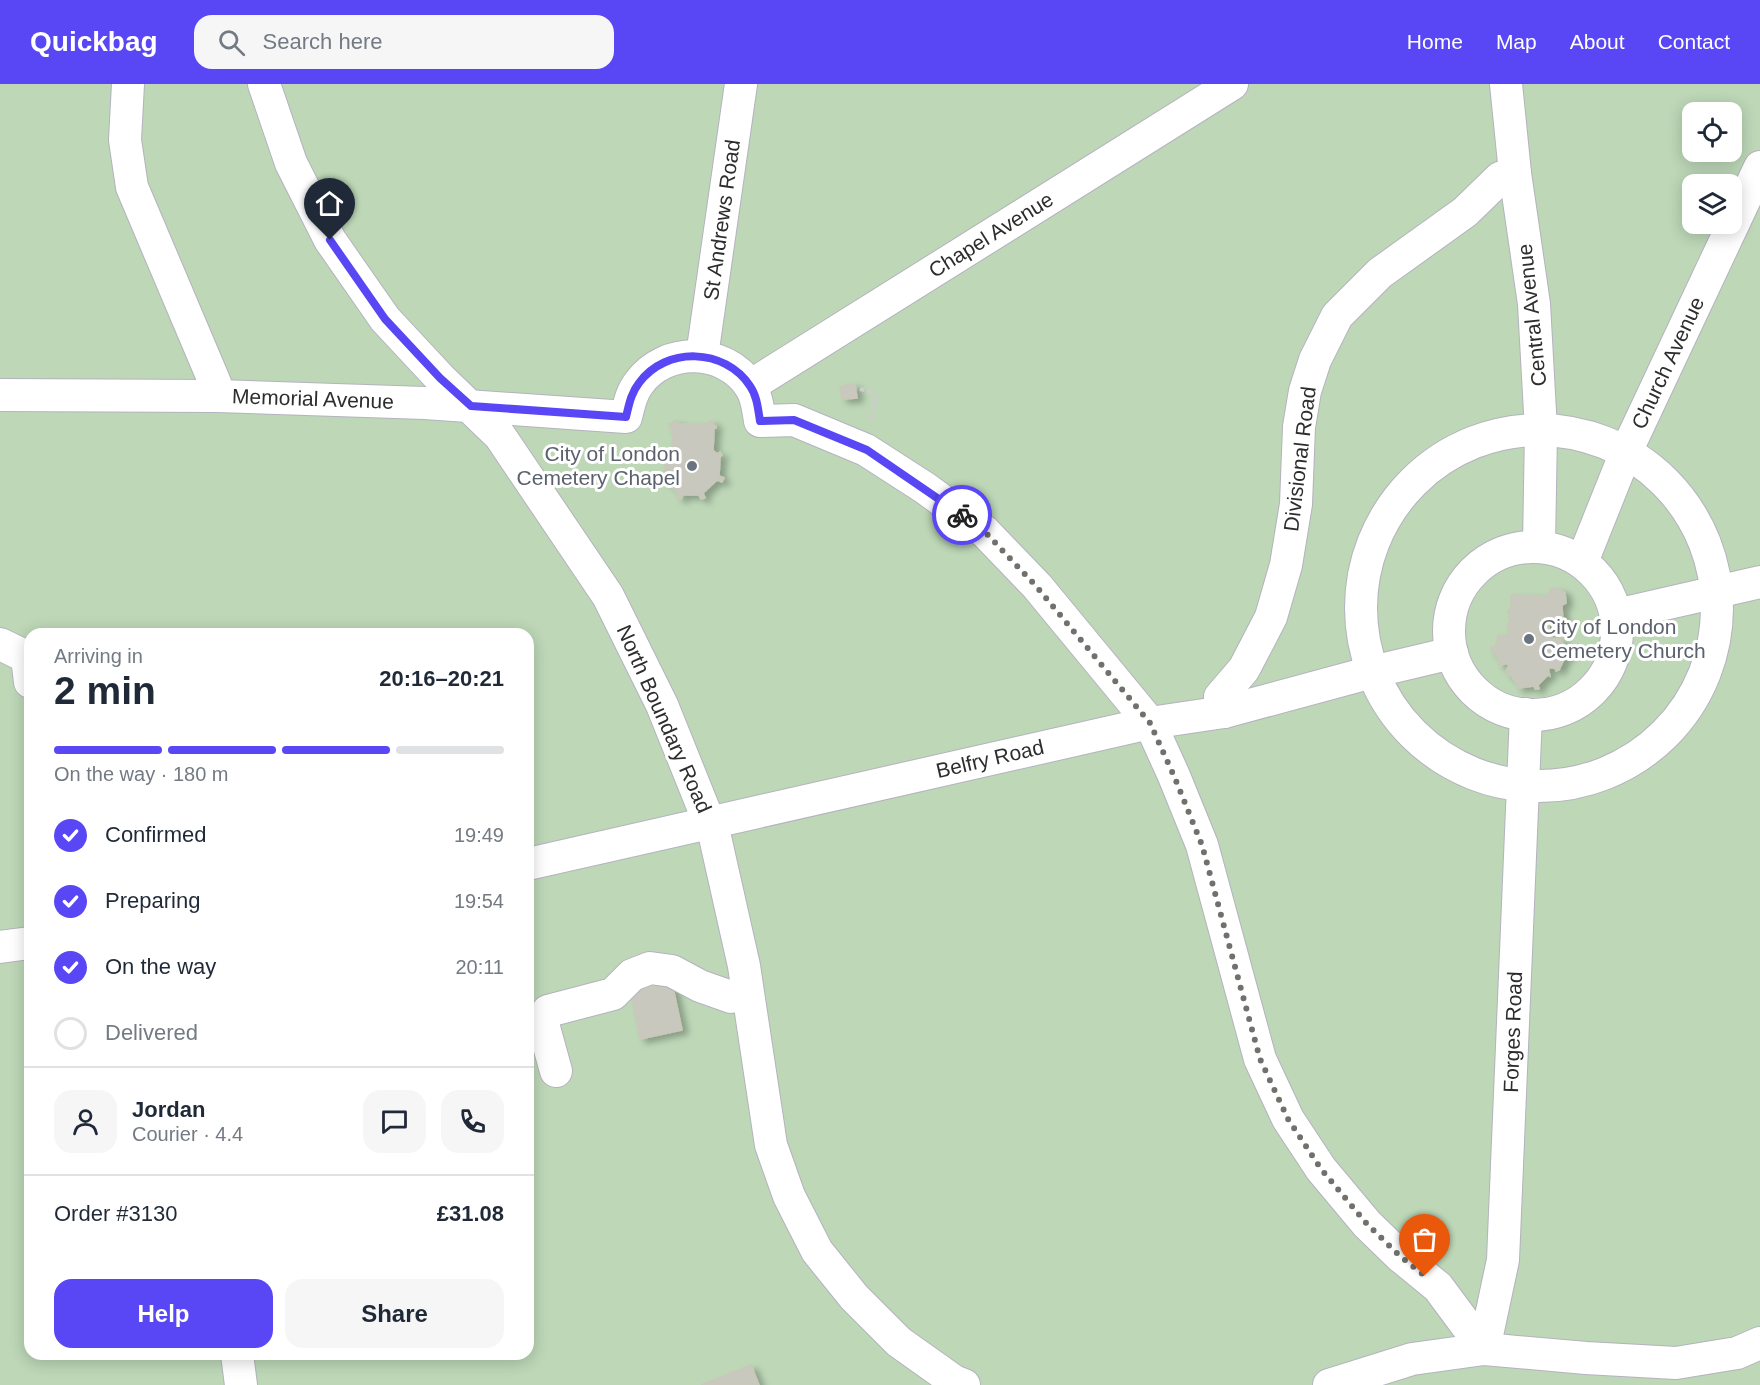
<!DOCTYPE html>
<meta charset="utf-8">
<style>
body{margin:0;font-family:Helvetica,sans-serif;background:#f6f6f7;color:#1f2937;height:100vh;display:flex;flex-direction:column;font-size:22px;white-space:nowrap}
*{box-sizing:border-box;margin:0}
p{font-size:20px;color:#747a83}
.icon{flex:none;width:33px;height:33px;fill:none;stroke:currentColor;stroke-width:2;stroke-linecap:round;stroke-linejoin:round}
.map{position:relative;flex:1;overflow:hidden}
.details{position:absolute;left:24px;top:544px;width:510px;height:732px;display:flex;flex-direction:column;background:#fff;border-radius:18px;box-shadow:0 3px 15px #0003}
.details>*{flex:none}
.buttons{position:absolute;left:1682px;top:18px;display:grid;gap:12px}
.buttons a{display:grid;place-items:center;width:60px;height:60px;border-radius:12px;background:#fff;box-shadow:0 3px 15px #0003;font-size:30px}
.pin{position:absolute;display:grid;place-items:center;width:51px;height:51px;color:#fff;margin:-62px -26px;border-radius:50% 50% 50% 0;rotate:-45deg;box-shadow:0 0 6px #0007}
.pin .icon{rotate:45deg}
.courier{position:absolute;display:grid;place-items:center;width:60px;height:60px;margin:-30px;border:4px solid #5946f4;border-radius:50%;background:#fff;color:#222;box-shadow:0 2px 8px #0007}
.headline em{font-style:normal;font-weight:700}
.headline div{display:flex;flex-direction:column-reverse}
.headline{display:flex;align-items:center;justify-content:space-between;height:102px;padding:0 30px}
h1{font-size:39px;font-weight:700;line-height:45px}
.bar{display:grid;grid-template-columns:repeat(4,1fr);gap:9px 6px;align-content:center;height:72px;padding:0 30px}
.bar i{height:8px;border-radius:4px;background:#e0e1e3}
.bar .selected{background:#5946f4}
.bar p{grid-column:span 4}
.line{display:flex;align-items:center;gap:15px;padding:0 30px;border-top:2px solid #e0e1e3}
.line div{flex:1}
.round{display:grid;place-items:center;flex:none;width:63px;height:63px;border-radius:18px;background:#f6f6f7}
ol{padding:0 30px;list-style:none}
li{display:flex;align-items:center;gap:18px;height:66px}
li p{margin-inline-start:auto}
li .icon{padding:6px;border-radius:50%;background:#5946f4;color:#fff;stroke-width:4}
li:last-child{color:#747a83}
li i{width:33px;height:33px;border:3px solid #e0e1e3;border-radius:50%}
.cta{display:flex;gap:12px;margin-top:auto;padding:12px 30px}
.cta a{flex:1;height:69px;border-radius:18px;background:#5946f4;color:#fff;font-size:24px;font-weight:700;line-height:69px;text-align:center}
.cta a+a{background:#f6f6f7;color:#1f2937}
header{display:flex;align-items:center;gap:36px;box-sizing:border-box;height:84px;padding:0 30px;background:#5946f4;color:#fff}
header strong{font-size:28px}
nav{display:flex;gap:33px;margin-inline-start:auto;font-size:21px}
.search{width:420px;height:54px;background:#f6f6f7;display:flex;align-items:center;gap:15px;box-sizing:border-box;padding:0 21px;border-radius:18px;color:#747a83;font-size:22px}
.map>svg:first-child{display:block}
.cemetery{fill:#bdd7b7;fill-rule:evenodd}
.building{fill:#c9c8bf;stroke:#c9c8b9;stroke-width:1.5;filter:url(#shadow)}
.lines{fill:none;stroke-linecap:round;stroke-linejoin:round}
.minor-casing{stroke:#b4b3bf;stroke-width:34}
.path{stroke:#cdcdcd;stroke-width:4;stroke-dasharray:4.5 3;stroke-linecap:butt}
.minor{stroke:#fff;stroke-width:32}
.done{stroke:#70706c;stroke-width:6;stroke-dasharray:0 10.8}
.route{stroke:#5946f4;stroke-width:8}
.worship-dot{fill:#6b7280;stroke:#fff;stroke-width:2}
.labels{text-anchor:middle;stroke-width:6;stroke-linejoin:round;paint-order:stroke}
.street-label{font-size:21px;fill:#2d2d2d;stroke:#fff}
.worship-label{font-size:21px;fill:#5b616d;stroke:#fff;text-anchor:end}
</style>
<header>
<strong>Quickbag</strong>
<div class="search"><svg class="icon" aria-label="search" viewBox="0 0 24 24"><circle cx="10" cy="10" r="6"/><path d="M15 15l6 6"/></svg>Search here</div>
<nav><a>Home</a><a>Map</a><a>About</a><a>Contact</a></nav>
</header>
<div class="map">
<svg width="1760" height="1301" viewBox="0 0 1760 1301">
<defs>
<filter id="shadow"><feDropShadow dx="6" dy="4" stdDeviation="3" flood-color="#0004"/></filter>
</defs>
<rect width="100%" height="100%" fill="#edece0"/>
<path class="cemetery" d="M0,0H1760V1301H0ZM1692,28H1731V68H1692ZM1692,100H1731V140H1692ZM30,550H528V1270H30Z"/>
<g class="building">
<polygon points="855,300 857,314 842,315 840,302"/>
<polygon points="674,337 677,337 678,340 708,341 709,337 713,337 712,341 716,342 716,344 714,344 713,367 718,370 720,368 722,371 720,373 719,392 724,394 722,398 717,396 703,409 705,414 701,415 699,411 683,411 681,415 677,413 678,410 666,394 662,397 660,394 664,390 665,374 662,371 672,363 673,345 670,344 669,340 673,340"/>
<polygon points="1551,505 1559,505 1565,509 1566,519 1562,521 1563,541 1549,541 1549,554 1560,555 1570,568 1569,571 1566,571 1559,586 1556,587 1555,584 1548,584 1550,592 1548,591 1538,601 1539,605 1535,605 1534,602 1517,604 1518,601 1510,590 1508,591 1506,588 1509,580 1503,580 1501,582 1498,580 1500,577 1493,567 1490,566 1491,563 1494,564 1499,555 1497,554 1499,551 1509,552 1509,543 1507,543 1508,539 1510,539 1510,529 1508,530 1508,526 1511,525 1511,511 1547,512"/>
<polygon points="672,899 682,946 640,955 631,908"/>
<polygon points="751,1281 759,1301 701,1301"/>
</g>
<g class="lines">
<defs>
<g id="minor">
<polyline points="128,0 125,56 132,103 215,299 217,312"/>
<polyline points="264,0 291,79 330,156 385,235 440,294 500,352 608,512 662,621 715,753 744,882 771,1061 789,1112 817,1167 854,1213 899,1258 954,1297 964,1301"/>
<polyline points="1506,0 1515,89 1534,220 1541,346 1539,462"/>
<polyline points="702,272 741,0"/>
<polyline points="750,302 1232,0"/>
<path d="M0,311L217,312L425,319L626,333C629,321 631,309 639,299C666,262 725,264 750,302C757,312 758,325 760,337L794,336L866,366L925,404L985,448L1037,502L1150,639L1174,692L1202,761L1260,975L1288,1035L1321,1085L1367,1140L1400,1172L1438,1203L1484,1265"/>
<circle cx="1539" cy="524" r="178"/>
<circle cx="1533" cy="547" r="84"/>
<polyline points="1582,478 1626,368 1760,83"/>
<polyline points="1616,531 1760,498"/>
<polyline points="0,560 27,573 30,598"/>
<polyline points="1224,628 1220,613 1244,585 1271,533 1286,481 1296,420 1299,343 1305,307 1315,276 1337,232 1380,189 1465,128 1500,94 1515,89"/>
<polyline points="528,780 1150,639 1224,628 1372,588 1452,569"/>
<polyline points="0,863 30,859"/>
<polyline points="556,987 543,940 548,927 613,910 632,891 650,884 672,887 700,902 731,913 747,909"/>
<polyline points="1484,1265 1503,1176 1526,630"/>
<polyline points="237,1270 241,1301"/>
<polyline points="1329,1301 1412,1275 1484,1265 1586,1274 1676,1279 1737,1269 1760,1259"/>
</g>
</defs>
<use href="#minor" class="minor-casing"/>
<polyline class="path" points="860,305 874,309 876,314 872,336"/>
<use href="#minor" class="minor"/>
</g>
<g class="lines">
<polyline class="done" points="962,431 985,448 1036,502 1150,639 1174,692 1202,761 1260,975 1288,1035 1321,1085 1367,1140 1400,1172 1425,1192"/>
<path class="route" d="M330,156L385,235L440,294L471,322L626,333C629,321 631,309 639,299C666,262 725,264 750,302C757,312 758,325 760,337L794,336L867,366L962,431"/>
</g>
<g class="worship-dot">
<circle cx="692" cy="382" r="6"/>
<circle cx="1529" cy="555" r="6"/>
</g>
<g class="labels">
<g class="street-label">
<text transform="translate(722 136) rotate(-82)" y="7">St Andrews Road</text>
<text transform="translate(991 151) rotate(-32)" y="7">Chapel Avenue</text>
<text transform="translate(1532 231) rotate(-96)" y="7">Central Avenue</text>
<text transform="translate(1668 279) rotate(-65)" y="7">Church Avenue</text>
<text transform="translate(313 315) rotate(2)" y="7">Memorial Avenue</text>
<text transform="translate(1300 375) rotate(-83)" y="7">Divisional Road</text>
<text transform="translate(664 635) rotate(66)" y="7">North Boundary Road</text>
<text transform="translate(990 675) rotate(-13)" y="7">Belfry Road</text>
<text transform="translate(1513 948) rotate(-88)" y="7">Forges Road</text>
</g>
<g class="worship-label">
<text x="680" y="377">City of London<tspan x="680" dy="24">Cemetery Chapel</tspan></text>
<text x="1541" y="550" text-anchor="start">City of London<tspan x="1541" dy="24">Cemetery Church</tspan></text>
</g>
</g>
</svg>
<div class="buttons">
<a><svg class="icon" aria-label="locate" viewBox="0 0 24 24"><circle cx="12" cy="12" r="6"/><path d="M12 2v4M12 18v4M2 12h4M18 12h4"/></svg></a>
<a><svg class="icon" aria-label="layers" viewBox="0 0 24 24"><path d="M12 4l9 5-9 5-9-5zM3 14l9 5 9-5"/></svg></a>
</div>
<div class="pin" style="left:1425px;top:1192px;background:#ea580c"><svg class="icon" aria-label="bag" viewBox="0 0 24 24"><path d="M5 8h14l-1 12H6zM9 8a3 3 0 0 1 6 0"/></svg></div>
<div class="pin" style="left:330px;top:156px;background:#1f2937"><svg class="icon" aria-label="home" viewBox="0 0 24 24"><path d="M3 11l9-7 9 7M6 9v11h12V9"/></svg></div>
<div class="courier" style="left:962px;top:431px"><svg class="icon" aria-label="bike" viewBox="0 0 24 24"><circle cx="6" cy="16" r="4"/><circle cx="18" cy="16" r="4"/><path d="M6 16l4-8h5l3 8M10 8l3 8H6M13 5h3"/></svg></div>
<section class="details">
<div class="headline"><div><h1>2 min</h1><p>Arriving in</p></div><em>20:16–20:21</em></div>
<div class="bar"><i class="selected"></i><i class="selected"></i><i class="selected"></i><i></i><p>On the way · 180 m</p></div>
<ol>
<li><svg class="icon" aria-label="check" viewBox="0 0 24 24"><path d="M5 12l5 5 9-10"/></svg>Confirmed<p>19:49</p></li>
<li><svg class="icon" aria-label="check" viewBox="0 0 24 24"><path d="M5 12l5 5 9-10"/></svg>Preparing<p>19:54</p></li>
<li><svg class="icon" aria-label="check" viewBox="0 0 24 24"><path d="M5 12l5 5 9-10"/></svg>On the way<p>20:11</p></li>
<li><i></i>Delivered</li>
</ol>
<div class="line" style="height:108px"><a class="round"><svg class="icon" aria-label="person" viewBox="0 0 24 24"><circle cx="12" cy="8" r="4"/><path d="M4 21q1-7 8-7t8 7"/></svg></a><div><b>Jordan</b><p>Courier · 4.4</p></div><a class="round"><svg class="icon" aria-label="chat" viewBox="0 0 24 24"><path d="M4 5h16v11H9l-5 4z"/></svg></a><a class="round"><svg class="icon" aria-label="phone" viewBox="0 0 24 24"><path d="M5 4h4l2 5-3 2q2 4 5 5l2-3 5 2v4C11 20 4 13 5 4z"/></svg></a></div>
<div class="line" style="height:78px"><div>Order #3130</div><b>£31.08</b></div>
<div class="cta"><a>Help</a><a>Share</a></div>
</section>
</div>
